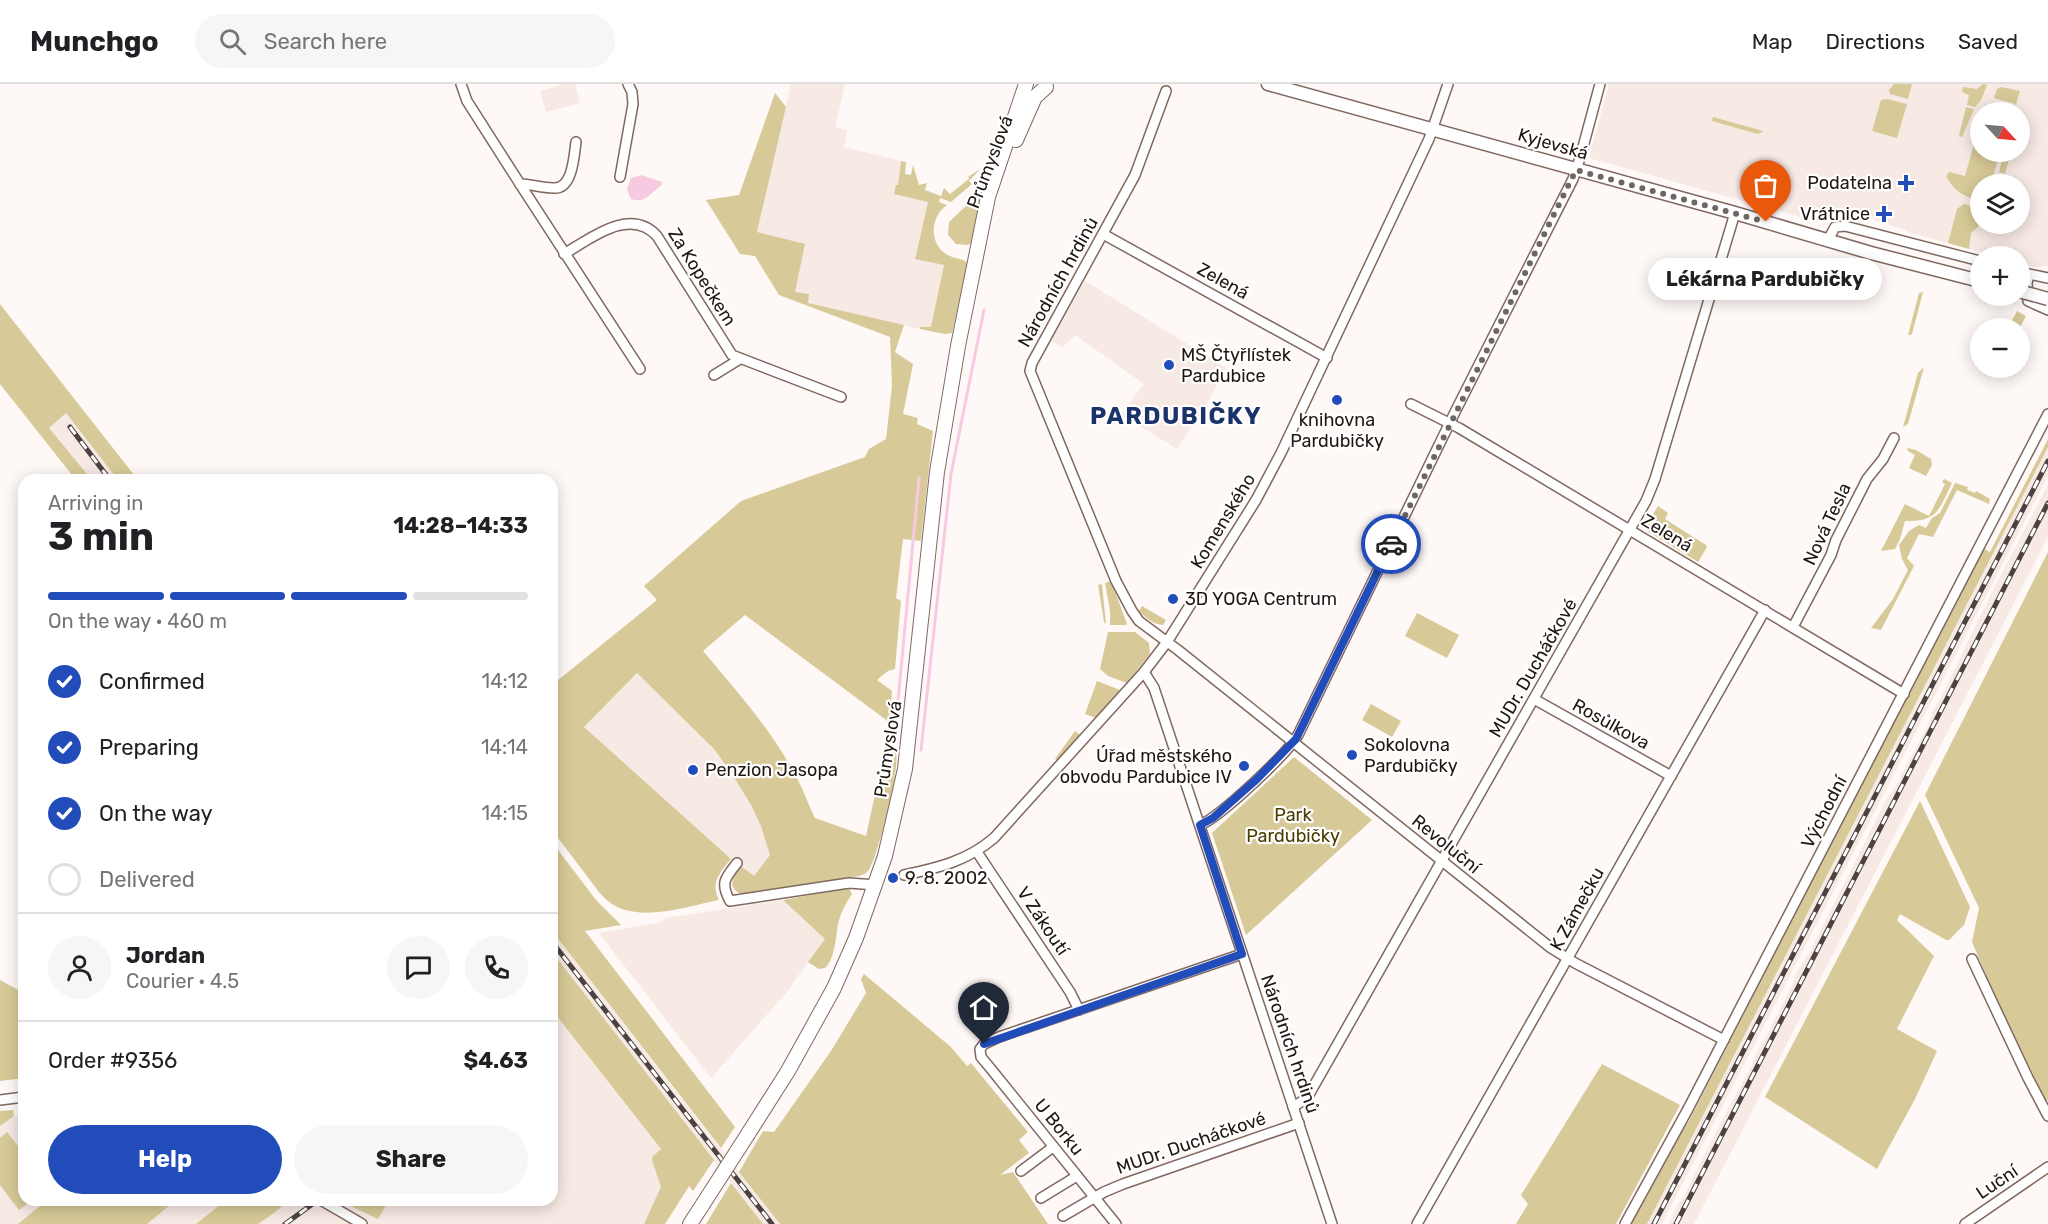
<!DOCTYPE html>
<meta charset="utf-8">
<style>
body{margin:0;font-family:Rubik,sans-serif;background:#f6f6f6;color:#202124;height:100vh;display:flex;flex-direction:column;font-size:22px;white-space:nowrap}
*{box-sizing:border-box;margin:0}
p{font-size:20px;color:#757577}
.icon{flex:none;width:33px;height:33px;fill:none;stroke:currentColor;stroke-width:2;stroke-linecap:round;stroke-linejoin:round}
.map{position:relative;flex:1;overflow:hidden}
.side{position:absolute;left:18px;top:390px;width:540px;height:732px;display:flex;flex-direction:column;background:#fff;border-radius:18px;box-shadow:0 3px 15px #0003}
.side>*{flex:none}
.needle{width:39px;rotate:116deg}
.tools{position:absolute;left:1970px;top:18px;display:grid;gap:12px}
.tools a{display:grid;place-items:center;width:60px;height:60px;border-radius:50%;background:#fff;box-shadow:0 3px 15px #0003;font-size:30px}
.pin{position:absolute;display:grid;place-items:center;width:51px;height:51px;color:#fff;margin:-62px -26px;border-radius:50% 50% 50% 0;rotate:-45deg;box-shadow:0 0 6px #0007}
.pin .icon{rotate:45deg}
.courier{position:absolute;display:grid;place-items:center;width:60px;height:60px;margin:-30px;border:4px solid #224cba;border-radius:50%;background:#fff;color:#222;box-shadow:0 2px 8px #0007}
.bubble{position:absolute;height:42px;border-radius:21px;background:#fff;box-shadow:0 3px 15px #0003;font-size:20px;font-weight:700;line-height:42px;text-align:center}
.overview em{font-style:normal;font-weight:700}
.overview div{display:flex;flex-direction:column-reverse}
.overview{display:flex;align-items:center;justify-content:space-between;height:102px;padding:0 30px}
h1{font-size:39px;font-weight:700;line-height:45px}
.bar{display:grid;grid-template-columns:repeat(4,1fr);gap:9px 6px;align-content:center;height:72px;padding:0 30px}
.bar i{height:8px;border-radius:4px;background:#e0e0e0}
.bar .active{background:#224cba}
.bar p{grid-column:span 4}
.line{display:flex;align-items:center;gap:15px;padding:0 30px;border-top:2px solid #e0e0e0}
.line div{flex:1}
.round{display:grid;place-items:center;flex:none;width:63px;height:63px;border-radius:32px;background:#f6f6f6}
ol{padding:0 30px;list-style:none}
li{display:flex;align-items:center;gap:18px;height:66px}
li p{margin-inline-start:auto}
li .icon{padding:6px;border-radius:50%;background:#224cba;color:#fff;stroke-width:4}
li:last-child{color:#757577}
li i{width:33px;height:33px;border:3px solid #e0e0e0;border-radius:50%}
.action{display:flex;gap:12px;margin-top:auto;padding:12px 30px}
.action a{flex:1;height:69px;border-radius:36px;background:#224cba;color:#fff;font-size:24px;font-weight:700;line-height:69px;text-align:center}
.action a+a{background:#f6f6f6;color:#202124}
header{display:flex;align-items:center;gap:36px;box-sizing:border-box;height:84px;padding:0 30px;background:#fff;border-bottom:2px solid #e0e0e0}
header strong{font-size:28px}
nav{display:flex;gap:33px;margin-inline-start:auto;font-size:21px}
.search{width:420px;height:54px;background:#f6f6f6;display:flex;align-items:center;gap:15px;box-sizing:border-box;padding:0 21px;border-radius:33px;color:#757577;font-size:22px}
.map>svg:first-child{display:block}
.built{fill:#f7e9e4;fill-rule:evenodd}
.green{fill:#d7ca98}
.water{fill:#f8cae1}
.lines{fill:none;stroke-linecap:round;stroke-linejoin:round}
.stream{stroke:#f8cae1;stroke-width:3}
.minor-casing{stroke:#806860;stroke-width:12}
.tertiary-casing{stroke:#806860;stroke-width:15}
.secondary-casing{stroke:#806860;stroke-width:16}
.minor{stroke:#fff;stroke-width:9}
.tertiary{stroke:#fff;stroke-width:12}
.secondary{stroke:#fff;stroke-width:14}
.rail-casing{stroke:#4b433f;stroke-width:5}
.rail{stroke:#fff;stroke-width:3;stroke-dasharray:9;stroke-linecap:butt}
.tertiary-bridge-casing{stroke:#806860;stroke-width:15;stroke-linecap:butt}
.secondary-bridge-casing{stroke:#806860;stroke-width:16;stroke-linecap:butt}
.tertiary-bridge{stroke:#fff;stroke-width:12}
.secondary-bridge{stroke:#fff;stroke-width:14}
.done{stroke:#6e6662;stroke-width:6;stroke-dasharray:0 10.8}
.route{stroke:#224cba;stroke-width:8}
.poi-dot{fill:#224cba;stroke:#fff;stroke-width:2}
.labels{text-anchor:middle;stroke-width:4.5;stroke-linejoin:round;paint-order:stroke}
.street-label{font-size:18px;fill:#201713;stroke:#fff}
.poi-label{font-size:18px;fill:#201713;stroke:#fff;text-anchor:start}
.park-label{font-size:18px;fill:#4a3d00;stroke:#fff}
.district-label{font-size:24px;font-weight:bold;letter-spacing:1.5px;fill:#1c336a;stroke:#fff}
</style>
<header>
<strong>Munchgo</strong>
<div class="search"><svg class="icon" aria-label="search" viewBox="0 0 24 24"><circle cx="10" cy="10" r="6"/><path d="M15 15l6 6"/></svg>Search here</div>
<nav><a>Map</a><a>Directions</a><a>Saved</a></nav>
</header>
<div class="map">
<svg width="2048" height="1140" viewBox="0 0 2048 1140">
<rect width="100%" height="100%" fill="#fef8f6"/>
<g class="built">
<polygon points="564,0 575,0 580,19 546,28 540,7"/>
<polygon points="791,0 845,0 835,43 847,46 844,63 901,77 898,102 928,118 915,174 944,181 931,244 921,243 920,245 807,219 795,208 757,148"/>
<path d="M1609,0H2048V182L2035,183L2019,179V172H1995L1907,148V146L1873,136V133L1863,129L1860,139L1855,137V135L1828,124L1826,130L1817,128L1815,137L1589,74ZM1980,28H2019V68H1980ZM1980,100H2019V140H1980Z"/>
<polygon points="1085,197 1226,284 1208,318 1177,365 1121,330 1144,300 1075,251 1063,263 1051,257"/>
<polygon points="66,329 118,396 92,396 49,344"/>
<polygon points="2048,363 2048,392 1671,1122 1662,1140 1647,1140"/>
<polygon points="2048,400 2048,453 1694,1140 1669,1140 1676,1123 1684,1112 1720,1040 1752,981 1756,969 1767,951 1792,902 1796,889 1811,866 1887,714 1895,703 1928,641 1932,628 1943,610 1983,526"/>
<polygon points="638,588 714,665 732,690 751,721 761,742 771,771 754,792 726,771 584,643"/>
<polygon points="783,816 825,855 792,900 793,901 711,994 599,849 658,839 666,834"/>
<polygon points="552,847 676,1008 780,1140 763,1140 599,929 552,868"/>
<polygon points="552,926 690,1102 665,1140 258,1140 274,1129 290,1116 552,1116"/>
<polygon points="24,1031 24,1116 226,1116 196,1140 0,1140 0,1042 14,1032"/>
</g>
<g class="green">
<polygon points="1894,0 1912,0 1908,15 1890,10 1889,6"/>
<polygon points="1983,0 1987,1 1981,16 1975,23 1967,21 1969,11 1962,8 1963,3 1977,5"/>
<polygon points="2001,3 2020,7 2016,20 1994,14 1997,5"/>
<path d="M775,9L786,23L757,148L805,160L795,208L809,210L808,219L904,241L895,268L913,280L903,330L918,334L917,340L933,347L921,457L903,455L896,514L901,517L895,585L888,587L877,596L892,607L889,638L745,531L703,567C737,607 774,649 798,696C804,708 809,722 815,734L866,752L884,669L889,670L890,663L896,670C900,685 879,768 870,784C867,789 865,790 859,792L741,810C726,803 733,793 741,782L754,792L770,771L761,742L751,721L732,690L714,665L637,589L584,643L731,775C720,788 710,799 719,816C689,822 652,835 622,825C613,822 605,815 599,808L552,746V601L657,516L644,502L741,417L865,373L869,365L886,355L892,302L890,253L779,211L755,172L740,170L706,116L739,111Z"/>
<polygon points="1887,15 1907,20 1897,54 1872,47 1881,16"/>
<polygon points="1993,18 2012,23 2010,28 1990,28"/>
<polygon points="1966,23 1974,25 1962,53 1959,52"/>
<polygon points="1713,33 1763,47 1762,48 1758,50 1712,37"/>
<path d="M1980,38V68H2000L1991,100H1980V117C1964,113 1954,107 1946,92L1949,88L1965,92Z"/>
<polygon points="2004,68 2011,68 2005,90 1999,88"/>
<path d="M901,77L906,78L905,90L911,91L913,81L919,101L927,99L925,106L941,112L944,104L950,110L969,95L968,93L980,85L969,97L972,100L951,118L940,114L939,118L947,121C930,133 929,159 946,170C953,175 963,174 968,179L952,249L945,250L920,245V243H931L944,181L915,175L928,118L894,110L896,101H898Z"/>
<polygon points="984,105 973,157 968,161 956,160 948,151 949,138"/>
<polygon points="1964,120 1980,125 1980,141 1971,149 1969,165 1948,159 1957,125"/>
<polygon points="1923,208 1912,250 1910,251 1908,251 1919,209"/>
<polygon points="0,220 138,396 118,396 66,329 49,344 92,396 76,396 0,300"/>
<polygon points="2017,227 2026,232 2019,245 2008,244"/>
<polygon points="1924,283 1908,340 1903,343 1918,289"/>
<polygon points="2048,355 2048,363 1647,1140 1630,1140 1667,1070 1689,1037 1983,464 1990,468"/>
<polygon points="1907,364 1916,366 1931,375 1932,381 1926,392 1909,384 1915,371 1908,367"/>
<path d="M1944,395L1952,399C1939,425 1938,438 1905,437L1900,455L1895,465L1881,467L1905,420L1929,432L1945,400L1942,398Z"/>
<polygon points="1955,399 1968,403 1967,406 1975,409 1976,407 1990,415 1989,420 1957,406 1933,453 1919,450 1907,474 1914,482 1881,546 1871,544 1893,515 1908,486 1902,475 1899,461 1909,447 1919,441 1926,444 1932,434 1940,429"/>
<polygon points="1658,422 1668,429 1665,435 1706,461 1707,463 1698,478 1647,447 1644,443 1649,431 1652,432"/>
<polygon points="2048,468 2048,1016 2046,1017 2000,924 1972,858 1979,824 1925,711"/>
<polygon points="1111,497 1127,540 1126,541 1110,541 1110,527 1105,499"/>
<polygon points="1102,500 1106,540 1104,538 1098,501"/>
<path d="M1142,522L1166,536L1163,541C1153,540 1146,534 1139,527Z"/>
<polygon points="1417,529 1459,551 1447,574 1405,552"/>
<polygon points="1108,548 1135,548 1149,559 1150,570 1127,599 1108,592 1100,585"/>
<polygon points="1097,597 1120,606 1096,634 1085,630"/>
<polygon points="1371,620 1401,637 1392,653 1362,636"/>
<polygon points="1075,647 1080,651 1057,676 1055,675"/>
<polygon points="1294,673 1372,736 1246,851 1212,749"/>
<polygon points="1920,717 1970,823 1964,841 1949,856 1946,856 1900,830 1897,836 1934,872 1897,945 1937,967 1915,1015 1877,1085 1765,1013"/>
<polygon points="552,758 596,816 621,841 585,847 735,1043 721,1064 552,847"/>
<path d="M849,804L852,810C846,819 841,828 838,840C836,852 835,875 825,884L819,885L808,878L825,855L783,816Z"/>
<polygon points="552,868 714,1076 693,1107 689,1102 665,1140 644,1140 661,1103 652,1076 653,1072 661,1065 552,926"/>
<polygon points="864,890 951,963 967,982 971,979 1028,1048 1019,1056 1029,1069 1000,1091 1013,1088 1048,1140 780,1140 739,1088 763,1047 774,1048 831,967 866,909 861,895"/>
<polygon points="0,896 24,909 24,994 0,997"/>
<polygon points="1602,980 1680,1021 1616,1140 1516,1140 1528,1120 1521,1111"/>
<polygon points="13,1026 14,1032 0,1042 0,1027"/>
<polygon points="7,1048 24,1070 24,1116 32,1116 19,1126 0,1101 0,1054"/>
<polygon points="731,1099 763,1140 706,1140"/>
<polygon points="47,1116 176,1116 147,1140 18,1140"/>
<polygon points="226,1116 290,1116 274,1129 258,1140 196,1140"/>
<polygon points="338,1116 389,1116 378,1135"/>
</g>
<path class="water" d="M641,91L662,98V101C649,109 647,120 631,115L627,105L631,94Z"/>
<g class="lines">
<g class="stream">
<polyline points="896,638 919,394"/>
<polyline points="921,666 951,390 984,226"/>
</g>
<defs>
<g id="minor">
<polyline points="461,0 467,17 520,100 640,285"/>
<polyline points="1166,7 1135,91 1032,279 1030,287 1116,497 1132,527 1139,537 1178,566 1551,864 1575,879 1724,956"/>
<polyline points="620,93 633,20 632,8 628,0"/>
<path d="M520,100C531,100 541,104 553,104C573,106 574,71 576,58"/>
<polyline points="1103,150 1327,274"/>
<polyline points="1828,156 1835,143 1845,142 1980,177"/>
<path d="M564,170C590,155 630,122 657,152L732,271L841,313"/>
<polyline points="2019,188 2048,194"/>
<polyline points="2029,191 2027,199 2028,217 2048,226"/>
<polyline points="714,291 740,275"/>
<polyline points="1411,320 1459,344 1904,610"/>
<polyline points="1793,543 1831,471 1836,456 1867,395 1883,375 1894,354"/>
<polyline points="1144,588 1154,604 1332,1140"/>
<polyline points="1534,615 1671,692"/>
<path d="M1200,741C1220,733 1287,670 1298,651L1455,328L1573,95L1580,74L1600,0"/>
<polyline points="977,768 1070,908 1079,926"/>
<path d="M737,779C725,794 720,799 730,817L849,799L876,801"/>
<path d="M904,791C938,784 967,777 994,754L1144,588L1167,558L1256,416L1281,369L1429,55L1448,0"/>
<polyline points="1972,875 2028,994 2048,1032"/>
<polyline points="0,1016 24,1013"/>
<polyline points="1293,1023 1307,1014 1646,417 1655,395 1735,129"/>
<polyline points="1021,1087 1053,1063"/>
<polyline points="1041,1114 1077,1092"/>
<polyline points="321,1116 362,1140"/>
<polyline points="1063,1132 1104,1108 1123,1100 1299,1039"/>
<polyline points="1116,1140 991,985 981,973 980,965 984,960 999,953 1242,870"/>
<polyline points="1417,1140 1765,526"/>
<polyline points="1625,1140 1688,1025 2048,330"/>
<polyline points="1965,1140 2048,1083"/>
</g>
<polyline id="tertiary" points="1268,0 1735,129 1871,169 1980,197"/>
<g id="secondary">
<polyline points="1016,56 1035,13 1046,3"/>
<polyline points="748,1050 788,987 834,904 856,854 885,772 905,685 937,388 958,262 988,113 1026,0"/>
<polyline points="690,1140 703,1120"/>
</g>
</defs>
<use href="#minor" class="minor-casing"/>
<use href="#tertiary" class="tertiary-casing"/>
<use href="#secondary" class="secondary-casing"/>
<use href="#minor" class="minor"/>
<use href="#tertiary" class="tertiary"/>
<use href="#secondary" class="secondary"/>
<defs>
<g id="rail">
<polyline points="70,343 110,396"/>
<polyline points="552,858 772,1140"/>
<polyline points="285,1140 318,1116"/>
<polyline points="1654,1140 2048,377"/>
<polyline points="1676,1140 2048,419"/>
</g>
</defs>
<use href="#rail" class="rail-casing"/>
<use href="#rail" class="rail"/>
<defs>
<polyline id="tertiary-bridge" points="2019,207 2048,215"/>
<polyline id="secondary-bridge" points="703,1120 748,1050"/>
</defs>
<use href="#tertiary-bridge" class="tertiary-bridge-casing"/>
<use href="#secondary-bridge" class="secondary-bridge-casing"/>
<use href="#tertiary-bridge" class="tertiary-bridge"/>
<use href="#secondary-bridge" class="secondary-bridge"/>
</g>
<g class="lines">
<polyline class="done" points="1391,460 1576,86 1766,138"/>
<polyline class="route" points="984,960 1242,870 1200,741 1213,734 1257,695 1296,655 1391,460"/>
</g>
<g class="poi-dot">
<path d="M1903 90h6v6h6v6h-6v6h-6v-6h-6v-6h6z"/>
<path d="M1881 121h6v6h6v6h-6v6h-6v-6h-6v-6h6z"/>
<circle cx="1169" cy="281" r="6"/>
<circle cx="1337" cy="316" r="6"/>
<circle cx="1173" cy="515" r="6"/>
<circle cx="1352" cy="671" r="6"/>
<circle cx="1244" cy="682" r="6"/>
<circle cx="693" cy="686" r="6"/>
<circle cx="893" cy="794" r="6"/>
</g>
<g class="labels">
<g class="street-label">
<text transform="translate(1553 60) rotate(16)" y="6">Kyjevská</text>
<text transform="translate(990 78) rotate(-69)" y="6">Průmyslová</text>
<text transform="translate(702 193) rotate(58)" y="6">Za Kopečkem</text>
<text transform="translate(1223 197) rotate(29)" y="6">Zelená</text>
<text transform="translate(1058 198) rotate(-61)" y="6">Národních hrdinů</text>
<text transform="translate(1223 437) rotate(-59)" y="6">Komenského</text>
<text transform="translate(1827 440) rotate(-65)" y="6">Nová Tesla</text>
<text transform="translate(1667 449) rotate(31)" y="6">Zelená</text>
<text transform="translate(1533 584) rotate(-60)" y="6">MUDr. Ducháčkové</text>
<text transform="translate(1611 640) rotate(29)" y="6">Rosůlkova</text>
<text transform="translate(888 665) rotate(-81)" y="6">Průmyslová</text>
<text transform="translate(1824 728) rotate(-63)" y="6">Východní</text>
<text transform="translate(1446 760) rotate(39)" y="6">Revoluční</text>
<text transform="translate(1577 825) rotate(-61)" y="6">K Zámečku</text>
<text transform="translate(1043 837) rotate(56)" y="6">V Zákoutí</text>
<text transform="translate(1290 960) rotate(71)" y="6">Národních hrdinů</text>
<text transform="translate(1059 1043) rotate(51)" y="6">U Borku</text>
<text transform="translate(1191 1059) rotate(-19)" y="6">MUDr. Ducháčkové</text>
<text transform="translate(1997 1098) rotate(-34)" y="6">Luční</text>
</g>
<g class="poi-label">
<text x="1892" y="105" text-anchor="end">Podatelna</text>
<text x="1870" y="136" text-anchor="end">Vrátnice</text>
<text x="1181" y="277">MŠ Čtyřlístek<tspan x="1181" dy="21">Pardubice</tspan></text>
<text x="1337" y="342" text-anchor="middle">knihovna<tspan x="1337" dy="21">Pardubičky</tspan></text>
<text x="1185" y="521">3D YOGA Centrum</text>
<text x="1364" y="667">Sokolovna<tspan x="1364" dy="21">Pardubičky</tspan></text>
<text x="1232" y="678" text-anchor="end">Úřad městského<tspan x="1232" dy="21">obvodu Pardubice IV</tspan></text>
<text x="705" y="692">Penzion Jasopa</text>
<text x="905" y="800">9. 8. 2002</text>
</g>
<g class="park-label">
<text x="1293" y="737">Park<tspan x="1293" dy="21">Pardubičky</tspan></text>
</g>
<g class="district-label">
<text x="1176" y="340">PARDUBIČKY</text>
</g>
</g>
</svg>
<div class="tools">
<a><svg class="needle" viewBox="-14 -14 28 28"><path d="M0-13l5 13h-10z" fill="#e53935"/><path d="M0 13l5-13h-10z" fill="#757577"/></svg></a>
<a><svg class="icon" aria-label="layers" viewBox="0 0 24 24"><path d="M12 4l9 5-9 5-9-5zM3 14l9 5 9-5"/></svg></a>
<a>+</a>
<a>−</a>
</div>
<div class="pin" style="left:1766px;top:138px;background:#ea580c"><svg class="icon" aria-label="bag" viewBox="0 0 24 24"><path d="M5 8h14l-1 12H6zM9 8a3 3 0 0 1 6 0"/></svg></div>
<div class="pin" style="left:984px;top:960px;background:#1f2937"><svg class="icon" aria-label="home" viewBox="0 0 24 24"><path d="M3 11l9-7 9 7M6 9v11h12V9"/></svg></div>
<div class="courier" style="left:1391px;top:460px"><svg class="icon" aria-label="car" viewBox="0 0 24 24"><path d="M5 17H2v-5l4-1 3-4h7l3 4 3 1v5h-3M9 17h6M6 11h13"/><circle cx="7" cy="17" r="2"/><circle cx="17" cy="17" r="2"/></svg></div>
<div class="bubble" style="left:1648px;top:174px;width:234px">Lékárna Pardubičky</div>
<section class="side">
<div class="overview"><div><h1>3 min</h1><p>Arriving in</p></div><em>14:28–14:33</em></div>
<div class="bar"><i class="active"></i><i class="active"></i><i class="active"></i><i></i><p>On the way · 460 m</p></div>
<ol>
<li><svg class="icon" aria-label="check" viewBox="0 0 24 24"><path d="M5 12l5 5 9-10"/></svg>Confirmed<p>14:12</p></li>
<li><svg class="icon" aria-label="check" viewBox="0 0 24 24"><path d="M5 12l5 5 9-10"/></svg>Preparing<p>14:14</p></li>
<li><svg class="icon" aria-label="check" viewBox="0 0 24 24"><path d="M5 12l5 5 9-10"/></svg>On the way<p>14:15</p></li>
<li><i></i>Delivered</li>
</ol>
<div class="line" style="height:108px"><a class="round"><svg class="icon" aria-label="person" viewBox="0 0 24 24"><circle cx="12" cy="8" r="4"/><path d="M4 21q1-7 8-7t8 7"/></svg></a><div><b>Jordan</b><p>Courier · 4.5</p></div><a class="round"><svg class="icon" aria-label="chat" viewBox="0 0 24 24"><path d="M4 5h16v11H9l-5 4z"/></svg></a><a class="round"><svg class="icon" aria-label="phone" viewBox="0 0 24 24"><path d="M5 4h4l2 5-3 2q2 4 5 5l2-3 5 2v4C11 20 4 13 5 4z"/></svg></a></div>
<div class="line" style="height:78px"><div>Order #9356</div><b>$4.63</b></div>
<div class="action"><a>Help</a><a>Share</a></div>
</section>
</div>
